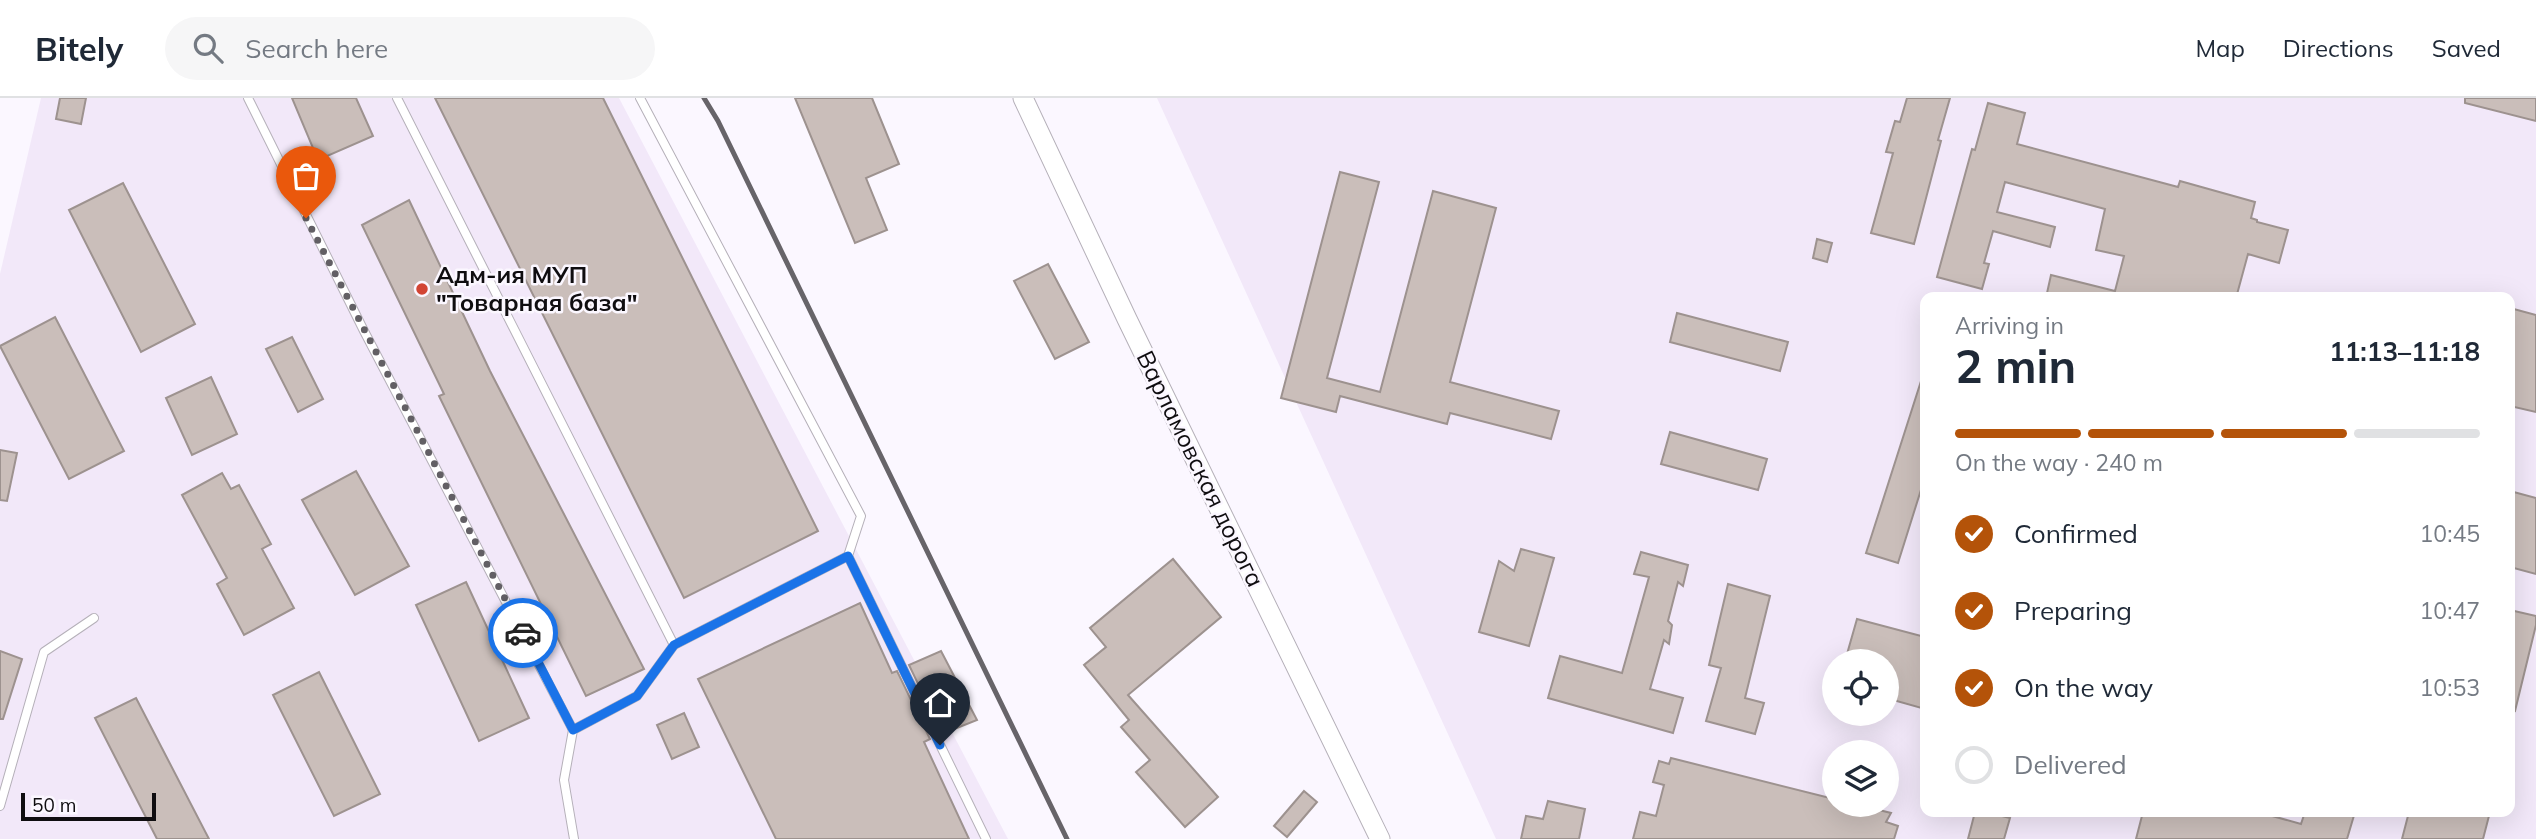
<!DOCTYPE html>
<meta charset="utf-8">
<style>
body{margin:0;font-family:Mulish,sans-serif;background:#f6f6f7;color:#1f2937;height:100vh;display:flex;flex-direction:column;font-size:26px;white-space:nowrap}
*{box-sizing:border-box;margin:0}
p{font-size:23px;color:#747a83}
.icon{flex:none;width:38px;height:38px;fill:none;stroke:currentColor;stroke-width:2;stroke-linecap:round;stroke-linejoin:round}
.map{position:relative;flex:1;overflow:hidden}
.drawer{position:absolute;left:1920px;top:194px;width:595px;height:525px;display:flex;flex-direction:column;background:#fff;border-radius:14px;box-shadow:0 7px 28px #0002}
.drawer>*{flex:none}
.tools{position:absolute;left:1822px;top:551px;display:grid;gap:14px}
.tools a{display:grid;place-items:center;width:77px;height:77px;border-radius:50%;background:#fff;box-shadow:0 7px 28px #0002;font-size:35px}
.scale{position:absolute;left:21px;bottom:18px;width:135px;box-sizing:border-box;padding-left:7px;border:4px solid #0f0d10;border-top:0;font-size:19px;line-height:24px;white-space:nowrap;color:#0f0d10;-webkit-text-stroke:5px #fbf7ff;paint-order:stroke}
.pin{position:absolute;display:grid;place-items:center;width:60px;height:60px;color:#fff;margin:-72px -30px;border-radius:50% 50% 50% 0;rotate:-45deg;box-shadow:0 0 7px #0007}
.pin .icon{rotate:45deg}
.courier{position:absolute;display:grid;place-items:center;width:70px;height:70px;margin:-35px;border:5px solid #1a73e8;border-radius:50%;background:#fff;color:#222;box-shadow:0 2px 9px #0007}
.headline em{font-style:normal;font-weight:700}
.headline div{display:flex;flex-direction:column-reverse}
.headline{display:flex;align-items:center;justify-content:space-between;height:119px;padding:0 35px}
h1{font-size:46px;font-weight:700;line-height:52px}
.bar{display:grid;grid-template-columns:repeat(4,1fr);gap:10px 7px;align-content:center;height:84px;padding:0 35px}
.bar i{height:9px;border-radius:5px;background:#e0e1e3}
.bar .active{background:#b45309}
.bar p{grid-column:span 4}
ol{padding:0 35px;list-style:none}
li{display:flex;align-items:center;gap:21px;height:77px}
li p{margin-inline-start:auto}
li .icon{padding:7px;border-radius:50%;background:#b45309;color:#fff;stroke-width:4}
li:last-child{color:#747a83}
li i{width:38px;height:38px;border:4px solid #e0e1e3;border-radius:50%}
header{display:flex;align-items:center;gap:42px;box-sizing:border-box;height:98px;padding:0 35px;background:#fff;border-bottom:2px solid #e0e1e3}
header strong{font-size:33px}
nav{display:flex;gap:38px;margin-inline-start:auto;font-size:24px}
.search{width:490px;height:63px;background:#f6f6f7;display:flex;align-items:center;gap:18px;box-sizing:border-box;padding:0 24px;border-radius:38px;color:#747a83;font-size:26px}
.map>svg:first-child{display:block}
.built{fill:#f2e8f9;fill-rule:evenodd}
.building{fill:#cabeba;stroke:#9d928f;stroke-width:2}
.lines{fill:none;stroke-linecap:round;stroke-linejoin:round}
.service-casing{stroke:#b5b0b9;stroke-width:10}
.tertiary-casing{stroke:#b5b0b9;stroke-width:21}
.service{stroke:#fff;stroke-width:8}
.tertiary{stroke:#fff;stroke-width:19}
.rail{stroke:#676469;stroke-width:5}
.done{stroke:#625f64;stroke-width:7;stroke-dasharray:0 12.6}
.route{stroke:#1a73e8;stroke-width:9}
.poi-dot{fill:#d24534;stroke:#fbf7ff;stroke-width:2.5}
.labels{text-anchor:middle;stroke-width:5;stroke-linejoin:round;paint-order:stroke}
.poi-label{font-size:24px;font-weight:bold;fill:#0f0d10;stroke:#fbf7ff;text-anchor:start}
.street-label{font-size:24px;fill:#0f0d10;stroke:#fbf7ff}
</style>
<header>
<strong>Bitely</strong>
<div class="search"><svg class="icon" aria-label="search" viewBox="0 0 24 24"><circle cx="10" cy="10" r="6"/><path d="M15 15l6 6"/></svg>Search here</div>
<nav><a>Map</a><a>Directions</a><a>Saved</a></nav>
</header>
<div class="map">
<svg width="2536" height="741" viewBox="0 0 2536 741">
<rect width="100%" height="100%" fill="#fbf7ff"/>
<g class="built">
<polygon points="41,0 619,0 1008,741 0,741 0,176"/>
<path d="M1157,0H2536V741H1496ZM1925,200H2510V714H1925ZM1834,564H1886V616H1834ZM1834,654H1886V707H1834Z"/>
</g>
<g class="building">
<polygon points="60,0 86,0 81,26 56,21"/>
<polygon points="292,0 356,0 373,38 318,62"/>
<polygon points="435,0 603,0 818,433 684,500"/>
<polygon points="795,0 872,0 899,66 866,80 887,132 855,145"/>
<polygon points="1907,0 1950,0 1938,42 1941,43 1914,146 1871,135 1893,55 1886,54 1895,23 1900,24"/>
<polygon points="2465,0 2536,0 2536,23 2465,5"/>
<polygon points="1988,5 2025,15 2017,46 2178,89 2180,83 2255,104 2251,120 2257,122 2257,124 2288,132 2279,165 2248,156 2236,200 2063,200 2047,195 2051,177 2115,193 2124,158 2096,152 2105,111 2005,84 1997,114 2055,129 2050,149 1993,133 1984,165 1989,166 1982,191 1937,179 1972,51 1975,52"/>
<polygon points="1340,74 1379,84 1327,280 1380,294 1433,93 1496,110 1450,284 1559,313 1551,341 1450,315 1447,326 1340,298 1336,314 1281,300"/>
<polygon points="123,85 195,226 141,254 69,112"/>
<polygon points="409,102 490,273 644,571 586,598 439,298 444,296 362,127"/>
<polygon points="1817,141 1832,145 1827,164 1813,160"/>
<polygon points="1048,166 1089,244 1055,261 1014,183"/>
<polygon points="2510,210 2536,217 2536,314 2510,308"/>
<polygon points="1677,215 1788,244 1780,273 1670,244"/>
<polygon points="55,219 124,353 69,381 0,248"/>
<polygon points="292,239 323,301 298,314 266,251"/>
<polygon points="211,279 237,336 192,357 166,300"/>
<polygon points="1922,280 1925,280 1925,379 1898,465 1866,455"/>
<polygon points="1670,334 1767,361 1758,392 1661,366"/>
<polygon points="0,352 17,355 7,403 0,402"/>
<polygon points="356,373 409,468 355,497 302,402"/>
<polygon points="222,375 231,391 239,387 271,446 262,451 294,510 244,537 217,486 227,480 182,397"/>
<polygon points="2510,393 2536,400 2536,476 2510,469"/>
<polygon points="1521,451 1554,460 1529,548 1479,534 1499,463 1514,473"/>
<polygon points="1641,454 1688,467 1683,488 1678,484 1668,523 1672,527 1669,546 1664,542 1650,591 1683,600 1673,635 1548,600 1560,558 1622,575 1649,479 1634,476"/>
<polygon points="1173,461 1221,519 1128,597 1218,699 1185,729 1136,674 1150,662 1121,629 1129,622 1084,567 1106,549 1090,530"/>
<polygon points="466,484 529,620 479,643 416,507"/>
<polygon points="1728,486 1770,498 1745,600 1764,605 1755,636 1706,623 1721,570 1709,567"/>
<polygon points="860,505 892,575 897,573 930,641 924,644 969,741 776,741 698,581"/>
<polygon points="2510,512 2536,518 2536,527 2515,613 2510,612"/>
<polygon points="1857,521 1925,539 1925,611 1886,600 1886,564 1874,564 1847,556"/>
<polygon points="0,553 22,561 3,621 0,621"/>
<polygon points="941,553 977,622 942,636 909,567"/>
<polygon points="319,574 380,696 334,718 273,597"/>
<polygon points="136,600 209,741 157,741 95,620"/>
<polygon points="684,615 699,649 672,661 657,627"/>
<polygon points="1671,660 1834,701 1834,707 1859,707 1891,715 1886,724 1898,728 1894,741 1633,741 1640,714 1656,718 1664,687 1653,684 1659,663 1669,666"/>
<polygon points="1304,693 1317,704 1287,739 1274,728"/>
<polygon points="1548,703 1585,711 1579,741 1521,741 1526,718 1543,721"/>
<polygon points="1975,714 1986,714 2010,720 2004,741 1968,741"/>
<polygon points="2143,714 2258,714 2301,726 2305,714 2355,714 2347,741 2136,741"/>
<polygon points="2409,714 2490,714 2483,741 2402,741"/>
</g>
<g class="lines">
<defs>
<g id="service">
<polyline points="248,0 364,233 573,632"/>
<polyline points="397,0 674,547 637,598 573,632 564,682 574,741"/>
<polyline points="640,0 861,418 848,458 986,741"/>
<polyline points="674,547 848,458"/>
<polyline points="0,708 44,554 94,520"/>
</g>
<polyline id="tertiary" points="1023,0 1127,221 1380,741"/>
</defs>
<use href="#service" class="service-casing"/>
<use href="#tertiary" class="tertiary-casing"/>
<use href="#service" class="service"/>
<use href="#tertiary" class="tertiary"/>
<polyline class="rail" points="704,0 718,23 1067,741"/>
</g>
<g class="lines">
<polyline class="done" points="306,120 523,535"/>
<polyline class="route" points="523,535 573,632 637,598 674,547 848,458 940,647"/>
</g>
<circle class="poi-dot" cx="422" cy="191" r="7"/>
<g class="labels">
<g class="poi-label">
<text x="436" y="185">Адм-ия МУП<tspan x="436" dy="28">"Товарная база"</tspan></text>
</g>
<g class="street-label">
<text transform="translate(1200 371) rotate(64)" y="8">Варламовская дорога</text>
</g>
</g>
</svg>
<div class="tools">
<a><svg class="icon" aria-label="locate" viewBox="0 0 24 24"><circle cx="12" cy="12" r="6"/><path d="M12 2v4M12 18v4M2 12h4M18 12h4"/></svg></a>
<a><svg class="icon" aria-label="layers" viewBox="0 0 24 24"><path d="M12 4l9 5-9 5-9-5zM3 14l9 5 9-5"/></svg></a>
</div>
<div class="scale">50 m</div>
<div class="pin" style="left:306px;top:120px;background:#ea580c"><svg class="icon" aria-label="bag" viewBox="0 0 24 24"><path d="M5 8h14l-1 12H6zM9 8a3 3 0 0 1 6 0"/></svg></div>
<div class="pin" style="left:940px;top:647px;background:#1f2937"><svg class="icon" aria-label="home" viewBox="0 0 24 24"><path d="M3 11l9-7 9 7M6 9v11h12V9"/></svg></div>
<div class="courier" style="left:523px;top:535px"><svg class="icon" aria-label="car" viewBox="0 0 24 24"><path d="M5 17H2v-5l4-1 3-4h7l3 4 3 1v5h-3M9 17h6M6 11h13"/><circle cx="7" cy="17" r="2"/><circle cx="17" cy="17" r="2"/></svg></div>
<section class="drawer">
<div class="headline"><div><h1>2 min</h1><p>Arriving in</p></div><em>11:13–11:18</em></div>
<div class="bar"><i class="active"></i><i class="active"></i><i class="active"></i><i></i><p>On the way · 240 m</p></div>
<ol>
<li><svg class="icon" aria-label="check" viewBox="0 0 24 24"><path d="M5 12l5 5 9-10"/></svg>Confirmed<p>10:45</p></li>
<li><svg class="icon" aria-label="check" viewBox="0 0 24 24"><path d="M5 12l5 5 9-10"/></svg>Preparing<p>10:47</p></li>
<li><svg class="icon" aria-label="check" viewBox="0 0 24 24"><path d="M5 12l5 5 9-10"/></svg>On the way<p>10:53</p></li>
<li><i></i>Delivered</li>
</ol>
</section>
</div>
